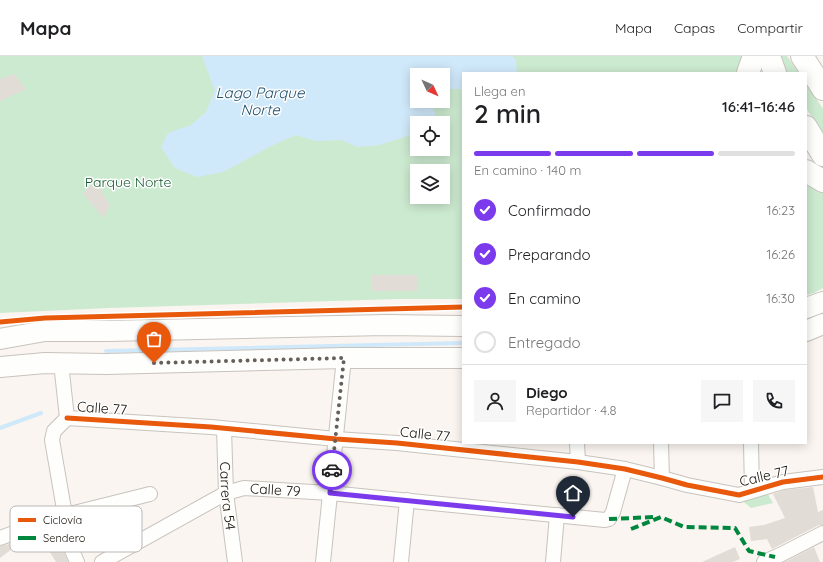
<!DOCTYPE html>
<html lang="es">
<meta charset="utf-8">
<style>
body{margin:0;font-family:Quicksand,sans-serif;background:#f6f6f6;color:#202124;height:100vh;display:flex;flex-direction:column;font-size:15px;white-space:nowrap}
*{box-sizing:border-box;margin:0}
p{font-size:13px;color:#757577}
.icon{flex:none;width:22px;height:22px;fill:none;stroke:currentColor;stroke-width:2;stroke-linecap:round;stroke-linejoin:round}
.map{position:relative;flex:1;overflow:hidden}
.sheet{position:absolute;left:462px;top:16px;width:345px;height:372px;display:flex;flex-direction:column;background:#fff;border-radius:0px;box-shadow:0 2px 10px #0003}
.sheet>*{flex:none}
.needle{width:26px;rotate:134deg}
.buttons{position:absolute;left:410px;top:12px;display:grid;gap:8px}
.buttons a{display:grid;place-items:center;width:40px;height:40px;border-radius:0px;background:#fff;box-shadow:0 2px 10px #0003;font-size:20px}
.pin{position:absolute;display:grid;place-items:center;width:34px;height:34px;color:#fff;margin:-41px -17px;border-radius:50% 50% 50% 0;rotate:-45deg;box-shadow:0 0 4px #0007}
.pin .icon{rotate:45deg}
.courier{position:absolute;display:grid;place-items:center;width:40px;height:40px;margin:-20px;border:3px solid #7c3aed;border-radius:50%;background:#fff;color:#222;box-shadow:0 1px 5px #0007}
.headline em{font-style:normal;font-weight:600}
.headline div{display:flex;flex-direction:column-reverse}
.headline{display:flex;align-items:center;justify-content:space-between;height:68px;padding:0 12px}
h1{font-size:26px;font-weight:600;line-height:30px}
.bar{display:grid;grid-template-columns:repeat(4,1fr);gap:6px 4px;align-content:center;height:48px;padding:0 12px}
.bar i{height:5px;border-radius:3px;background:#e0e0e0}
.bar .selected{background:#7c3aed}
.bar p{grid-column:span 4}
.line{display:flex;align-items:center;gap:10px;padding:0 12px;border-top:1px solid #e0e0e0}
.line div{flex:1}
.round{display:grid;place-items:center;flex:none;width:42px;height:42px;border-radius:0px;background:#f6f6f6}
ol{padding:0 12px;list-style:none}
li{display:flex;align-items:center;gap:12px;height:44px}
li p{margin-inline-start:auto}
li .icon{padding:4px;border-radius:50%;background:#7c3aed;color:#fff;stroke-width:4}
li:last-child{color:#757577}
li i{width:22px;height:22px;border:2px solid #e0e0e0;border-radius:50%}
header{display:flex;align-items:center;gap:24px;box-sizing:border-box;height:56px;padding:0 20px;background:#fff;border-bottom:1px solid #e0e0e0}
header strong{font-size:19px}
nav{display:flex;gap:22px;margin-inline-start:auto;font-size:14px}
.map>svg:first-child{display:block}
.green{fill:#ccead0;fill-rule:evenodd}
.water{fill:#d0e9fa}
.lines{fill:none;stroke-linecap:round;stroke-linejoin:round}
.stream{stroke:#d0e9fa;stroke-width:4}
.building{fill:#e2dcd6}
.minor-casing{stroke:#c8c3bc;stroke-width:16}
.secondary-casing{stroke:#c8c3bc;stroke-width:22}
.trunk-casing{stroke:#c8c3bc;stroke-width:24}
.minor{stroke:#fefefd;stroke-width:14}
.secondary{stroke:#fefefd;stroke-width:20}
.trunk{stroke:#fefefd;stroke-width:22}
.quiet{stroke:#00873e;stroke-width:4;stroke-dasharray:8 4;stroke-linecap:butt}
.cycleway-casing{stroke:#fff;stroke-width:8}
.cycleway{stroke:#e8590c;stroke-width:5}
.done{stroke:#666059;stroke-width:4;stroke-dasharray:0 7.2}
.route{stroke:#7c3aed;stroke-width:5}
.labels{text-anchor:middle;stroke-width:3;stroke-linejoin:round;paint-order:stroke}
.park-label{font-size:14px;fill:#14582e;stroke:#fff}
.street-label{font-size:14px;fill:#161008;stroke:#fff}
.water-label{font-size:15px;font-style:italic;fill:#20506e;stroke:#fff}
.key{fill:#fff;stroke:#b9b7b5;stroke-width:1}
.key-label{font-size:11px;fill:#161008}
</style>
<header>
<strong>Mapa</strong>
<nav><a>Mapa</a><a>Capas</a><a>Compartir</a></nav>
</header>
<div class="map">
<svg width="823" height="506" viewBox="0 0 823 506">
<rect width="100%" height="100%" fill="#faf5f0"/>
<g class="green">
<path d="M0,0H743L736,17H463V243H398L109,252L0,257ZM417,19H443V45H417ZM417,67H443V93H417ZM417,115H443V141H417Z"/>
<polygon points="778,0 787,0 799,17 784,17"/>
<polygon points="806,27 823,53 823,78 806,52"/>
<polygon points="806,124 815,129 823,136 823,232 814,237 806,239"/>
<polygon points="765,433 773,447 751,452 740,443"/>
</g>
<polygon class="water" points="202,0 512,0 516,4 517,17 463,17 463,34 459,33 443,33 443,19 417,19 417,45 429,45 436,59 436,67 417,67 417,77 379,89 357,91 342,84 316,85 296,79 271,90 223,116 197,121 175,112 161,91 168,77 191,69 206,56 215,35"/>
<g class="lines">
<g class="stream">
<polyline points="106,295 463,287"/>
<polyline points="0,372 41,357"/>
</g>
</g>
<g class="building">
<polygon points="14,18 26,33 0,45 0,23"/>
<polygon points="95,125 110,149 103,162 83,137"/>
<rect x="372" y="219" width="46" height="16"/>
<polygon points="813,431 818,456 823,454 823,469 819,469 772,493 767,483 751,485 749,471 764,469 785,462 773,438 785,434"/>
<polygon points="60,487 68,506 56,506 48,493"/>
<polygon points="10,488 12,493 0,502 0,490"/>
<polygon points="735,491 740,503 733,506 702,506"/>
<polygon points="814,491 820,506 785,506"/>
</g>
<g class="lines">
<defs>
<g id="minor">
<polyline points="61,307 67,362"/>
<polyline points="67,362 211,371 336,383 397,387 578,406 625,413 662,422 687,429 739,439 783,426 823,421"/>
<path id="s1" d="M224,373L226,437L235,506"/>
<polyline points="577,387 578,406"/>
<polyline points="661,387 662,422"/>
<polyline points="751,387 752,434"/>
<polyline points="65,459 52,384 54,375 67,362"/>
<polyline points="58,461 77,506"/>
<polyline points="0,482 58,461 150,438"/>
<path id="s2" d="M102,506L226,437L244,432L330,437L605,464L609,463L613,456L625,413"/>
<polyline points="323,506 344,302"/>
<polyline points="401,506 407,444"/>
<polyline points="553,506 557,459"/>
<polyline points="764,506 780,499 823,477"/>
</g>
<g id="secondary">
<polyline points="806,252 823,246"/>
<polyline points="806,275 823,268"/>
<polyline points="0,283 45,275 108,275 386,269 463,270"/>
<polyline points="0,311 45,307 106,308 344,302 463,302"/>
</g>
<g id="trunk">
<polyline points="769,0 775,17"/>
<polyline points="802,0 823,33"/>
<polyline points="748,17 754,0"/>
<polyline points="806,71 823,99"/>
<polyline points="806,115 823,125"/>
</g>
</defs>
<use href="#minor" class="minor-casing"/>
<use href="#secondary" class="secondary-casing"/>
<use href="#trunk" class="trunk-casing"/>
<use href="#minor" class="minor"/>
<use href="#secondary" class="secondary"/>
<use href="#trunk" class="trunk"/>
<g class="quiet">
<polyline points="609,463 655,461"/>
<polyline points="631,473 661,461 684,471 735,472 749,495 775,501"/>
</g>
<defs>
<g id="cycleway">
<polyline points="0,266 45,262 463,251"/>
<polyline points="67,362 211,371 336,383 397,387 578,406 625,413 662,422 687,429 739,439 783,426 823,421"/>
</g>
</defs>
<use href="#cycleway" class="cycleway-casing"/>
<use href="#cycleway" class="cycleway"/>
</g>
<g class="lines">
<polyline class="done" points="154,307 344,302 332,414"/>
<polyline class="route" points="332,414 330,437 573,461"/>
</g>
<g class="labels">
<g class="park-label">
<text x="128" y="131">Parque Norte</text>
</g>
<g class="street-label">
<text transform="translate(102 352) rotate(4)" y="5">Calle 77</text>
<text transform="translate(425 378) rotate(6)" y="5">Calle 77</text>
<text transform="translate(764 420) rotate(-13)" y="5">Calle 77</text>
<text dy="5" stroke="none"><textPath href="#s2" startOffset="192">Calle 79</textPath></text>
<text dy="5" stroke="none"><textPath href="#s1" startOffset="67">Carrera 54</textPath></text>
</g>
<g class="water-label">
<text x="260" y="42">Lago Parque<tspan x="260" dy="17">Norte</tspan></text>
</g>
</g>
<rect x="10" y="450" width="132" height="46" rx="6" class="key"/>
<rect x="18" y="462" width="18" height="4" fill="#e8590c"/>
<rect x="18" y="480" width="18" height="4" fill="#00873e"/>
<g class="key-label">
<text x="43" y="468">Ciclovía</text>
<text x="43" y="486">Sendero</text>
</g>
</svg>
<div class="buttons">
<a><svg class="needle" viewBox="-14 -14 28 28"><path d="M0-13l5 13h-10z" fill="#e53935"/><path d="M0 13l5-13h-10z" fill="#757577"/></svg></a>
<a><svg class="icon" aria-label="locate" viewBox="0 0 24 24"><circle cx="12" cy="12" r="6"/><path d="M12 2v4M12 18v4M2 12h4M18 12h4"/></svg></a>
<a><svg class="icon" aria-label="layers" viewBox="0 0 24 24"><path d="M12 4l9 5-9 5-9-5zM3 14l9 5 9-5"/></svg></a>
</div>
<div class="pin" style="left:154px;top:307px;background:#ea580c"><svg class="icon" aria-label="bag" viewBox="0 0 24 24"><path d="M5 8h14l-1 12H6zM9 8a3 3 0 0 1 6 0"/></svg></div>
<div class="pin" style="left:573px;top:461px;background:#1f2937"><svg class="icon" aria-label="home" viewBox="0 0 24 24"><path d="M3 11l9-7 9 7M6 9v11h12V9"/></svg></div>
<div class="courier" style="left:332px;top:414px"><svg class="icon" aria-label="car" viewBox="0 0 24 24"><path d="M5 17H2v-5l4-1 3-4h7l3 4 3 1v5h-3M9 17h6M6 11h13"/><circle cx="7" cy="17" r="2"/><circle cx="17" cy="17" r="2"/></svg></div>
<section class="sheet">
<div class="headline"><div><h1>2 min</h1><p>Llega en</p></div><em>16:41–16:46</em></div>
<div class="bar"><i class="selected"></i><i class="selected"></i><i class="selected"></i><i></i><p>En camino · 140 m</p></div>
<ol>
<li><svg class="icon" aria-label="check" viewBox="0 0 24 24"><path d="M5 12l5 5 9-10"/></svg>Confirmado<p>16:23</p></li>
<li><svg class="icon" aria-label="check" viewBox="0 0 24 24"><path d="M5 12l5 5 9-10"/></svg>Preparando<p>16:26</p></li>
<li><svg class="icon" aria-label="check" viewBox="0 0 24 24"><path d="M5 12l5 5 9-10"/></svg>En camino<p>16:30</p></li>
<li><i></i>Entregado</li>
</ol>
<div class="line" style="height:72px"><a class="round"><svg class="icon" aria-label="person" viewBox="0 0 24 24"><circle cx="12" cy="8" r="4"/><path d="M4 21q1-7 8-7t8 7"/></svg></a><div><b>Diego</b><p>Repartidor · 4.8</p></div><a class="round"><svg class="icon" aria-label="chat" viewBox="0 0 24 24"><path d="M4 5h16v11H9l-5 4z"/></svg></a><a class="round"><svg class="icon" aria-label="phone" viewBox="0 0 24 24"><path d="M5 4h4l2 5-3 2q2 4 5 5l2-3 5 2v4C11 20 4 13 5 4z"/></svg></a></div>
</section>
</div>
